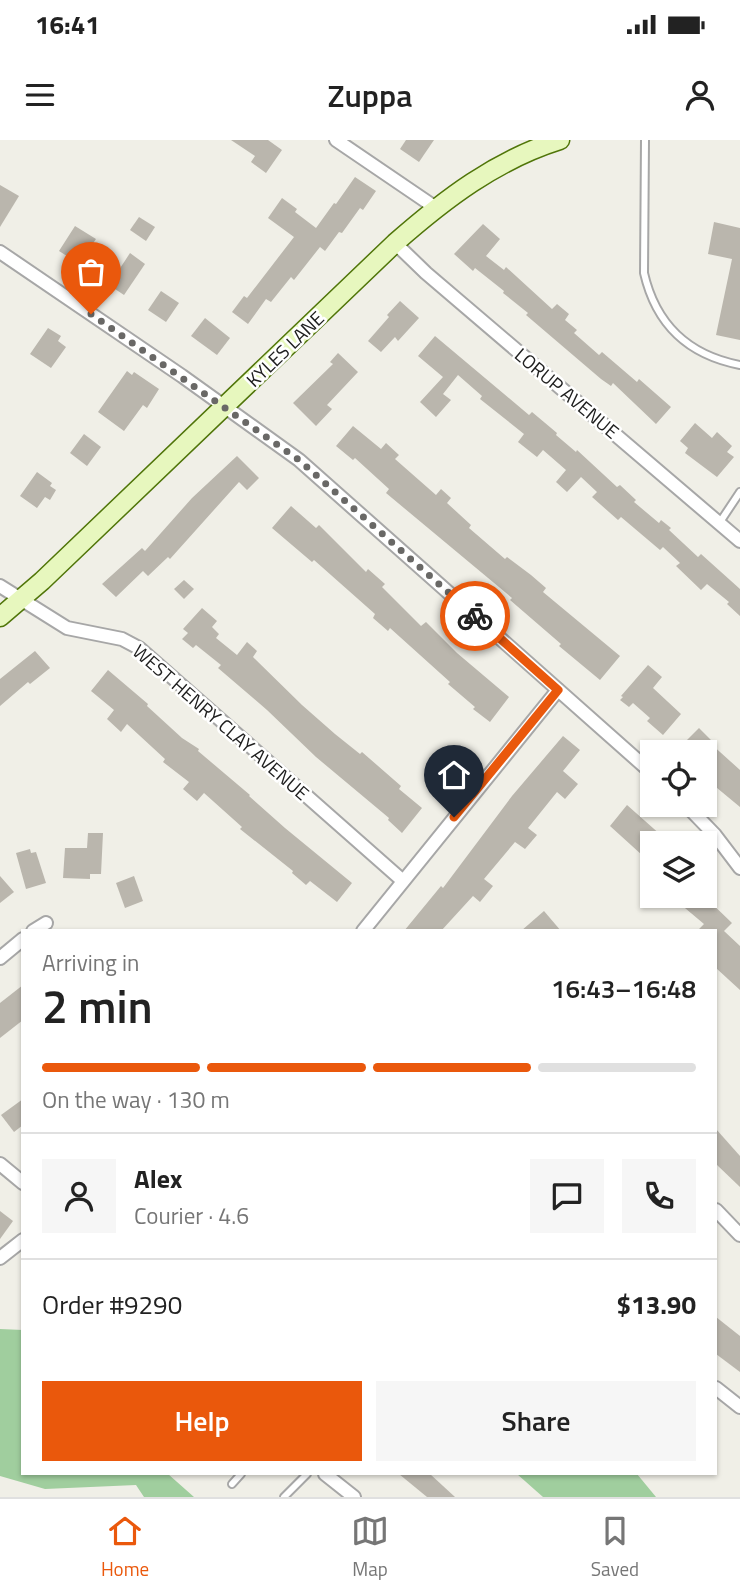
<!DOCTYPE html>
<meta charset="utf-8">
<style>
body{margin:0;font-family:"Titillium Web",sans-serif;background:#f6f6f6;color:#222;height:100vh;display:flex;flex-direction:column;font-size:26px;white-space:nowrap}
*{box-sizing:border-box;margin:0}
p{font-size:23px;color:#767676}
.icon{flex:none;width:38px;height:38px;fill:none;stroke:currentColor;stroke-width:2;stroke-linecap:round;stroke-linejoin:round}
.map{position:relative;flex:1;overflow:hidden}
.sheet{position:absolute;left:21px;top:789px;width:696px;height:546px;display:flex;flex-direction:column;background:#fff;border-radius:0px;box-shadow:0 2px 5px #0004}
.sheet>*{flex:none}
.fabs{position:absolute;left:640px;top:600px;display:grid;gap:14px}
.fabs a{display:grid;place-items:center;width:77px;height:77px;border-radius:0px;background:#fff;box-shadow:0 2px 5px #0004;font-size:35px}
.pin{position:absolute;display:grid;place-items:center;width:60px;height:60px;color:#fff;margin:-72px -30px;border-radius:50% 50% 50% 0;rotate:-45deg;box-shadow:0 0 7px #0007}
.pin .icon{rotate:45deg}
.courier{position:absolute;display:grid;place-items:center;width:70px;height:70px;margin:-35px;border:5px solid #ea580c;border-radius:50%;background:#fff;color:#222;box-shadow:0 2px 9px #0007}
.headline em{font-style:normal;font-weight:600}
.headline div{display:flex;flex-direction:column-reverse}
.headline{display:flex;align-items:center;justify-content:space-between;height:119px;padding:0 21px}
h1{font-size:46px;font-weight:600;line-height:52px}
.bar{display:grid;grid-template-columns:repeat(4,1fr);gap:10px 7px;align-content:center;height:84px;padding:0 21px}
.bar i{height:9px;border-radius:5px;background:#e0e0e0}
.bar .selected{background:#ea580c}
.bar p{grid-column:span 4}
.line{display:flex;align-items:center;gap:18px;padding:0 21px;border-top:2px solid #e0e0e0}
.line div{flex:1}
.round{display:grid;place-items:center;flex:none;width:74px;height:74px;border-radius:0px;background:#f6f6f6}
.action{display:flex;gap:14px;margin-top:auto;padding:14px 21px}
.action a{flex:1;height:80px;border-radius:0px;background:#ea580c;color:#fff;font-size:28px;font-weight:600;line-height:80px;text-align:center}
.action a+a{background:#f6f6f6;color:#222}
.status{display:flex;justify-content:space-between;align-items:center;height:49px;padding:0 35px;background:#fff;direction:ltr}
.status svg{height:19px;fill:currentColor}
header{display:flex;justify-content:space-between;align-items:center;height:91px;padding:0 21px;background:#fff;font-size:32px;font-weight:600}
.tabs{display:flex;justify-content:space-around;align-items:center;height:98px;border-top:2px solid #e0e0e0;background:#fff;font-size:19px;color:#767676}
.tabs a{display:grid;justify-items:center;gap:4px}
.tabs .selected{color:#ea580c}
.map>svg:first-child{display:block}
.forest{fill:#a0ce9e}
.building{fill:#bab6ad}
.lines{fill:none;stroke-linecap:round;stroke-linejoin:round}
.lane-casing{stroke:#a7a7a7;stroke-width:10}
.street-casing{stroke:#a7a7a7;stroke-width:16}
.secondary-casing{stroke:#507509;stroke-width:21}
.lane{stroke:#fff;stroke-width:6}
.street{stroke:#fff;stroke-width:12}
.secondary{stroke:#e7f7be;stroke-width:18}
.done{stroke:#696866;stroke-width:7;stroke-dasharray:0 12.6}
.route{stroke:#ea580c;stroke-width:9}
.labels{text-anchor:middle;stroke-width:5;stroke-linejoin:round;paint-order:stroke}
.street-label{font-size:19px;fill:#202020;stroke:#fff}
</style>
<div class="status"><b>16:41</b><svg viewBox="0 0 49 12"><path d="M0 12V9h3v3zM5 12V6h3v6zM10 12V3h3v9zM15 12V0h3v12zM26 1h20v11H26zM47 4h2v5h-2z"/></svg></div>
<header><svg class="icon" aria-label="menu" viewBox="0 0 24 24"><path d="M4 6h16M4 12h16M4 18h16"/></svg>Zuppa<svg class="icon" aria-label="person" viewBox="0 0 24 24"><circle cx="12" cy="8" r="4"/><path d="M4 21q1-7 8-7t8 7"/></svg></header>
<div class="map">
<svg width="740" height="1357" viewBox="0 0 740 1357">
<rect width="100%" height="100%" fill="#f0efe7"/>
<g class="forest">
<polygon points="0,1189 23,1190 23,1334 168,1334 194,1357 144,1357 136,1345 45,1349 0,1336"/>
<polygon points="517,1334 637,1334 656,1357 543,1357"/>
</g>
<g class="building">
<polygon points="231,0 268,0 282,10 266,33 251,22 255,16"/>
<polygon points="406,0 434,0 419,22 400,9"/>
<polygon points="355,37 376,51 363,70 360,68 342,93 339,92 325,111 320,107 294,140 291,137 271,162 266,159 248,184 232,172 244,156 247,158 294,97 268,78 282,58 297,69 295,72 316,88 334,63 336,64"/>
<polygon points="0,45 19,56 0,87"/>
<polygon points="139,77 155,87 146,101 130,90"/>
<polygon points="714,82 740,88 740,200 716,195 732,119 708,114"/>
<polygon points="483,84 500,99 486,116 504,130 506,127 552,169 557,164 569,174 565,180 577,190 574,193 599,215 602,212 637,242 639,239 671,267 656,284 613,243 611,246 601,239 526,175 528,173 503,153 504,151 475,128 473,131 454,114"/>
<polygon points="75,86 96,99 89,109 94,112 91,116 96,119 89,130 59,111"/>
<polygon points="130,113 145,124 124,155 109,145"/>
<polygon points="161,151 179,163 166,182 148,170"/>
<polygon points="400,161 419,178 398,201 395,197 381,212 368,201 389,177 387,175"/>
<polygon points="205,178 230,198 217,215 191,196"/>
<polygon points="48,188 61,196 58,201 66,207 51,228 30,214"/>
<polygon points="435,196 529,275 532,272 557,293 556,295 576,312 577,310 617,347 620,345 636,360 634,362 659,383 661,380 671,388 669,390 698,417 701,414 740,449 740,476 727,464 729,462 707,444 701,450 676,426 680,423 663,407 660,410 621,377 618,380 592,357 597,352 581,337 567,352 556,342 566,330 543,310 537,317 518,302 524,294 480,259 482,256 458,235 443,254 451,260 436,277 420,262 443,237 418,216"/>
<polygon points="338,213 358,232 327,265 332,269 316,286 293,263 333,224 330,222"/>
<polygon points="127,231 132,235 134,232 159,249 147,268 143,265 124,291 98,272"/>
<polygon points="695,283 712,298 717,292 732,306 727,312 734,317 717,337 685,313 688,308 680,301"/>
<polygon points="353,286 381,309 386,303 399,315 395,319 436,355 441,349 451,358 447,363 471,385 469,388 505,419 507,417 531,435 546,448 543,452 620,516 600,540 559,506 561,504 510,460 512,458 386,353 389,349 355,318 353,320 336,306"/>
<polygon points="84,294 101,307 87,326 70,313"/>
<polygon points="237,316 259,338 247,350 239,342 170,419 168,417 148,436 143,431 116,457 102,444 142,408 145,411 192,358"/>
<polygon points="37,332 52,343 50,346 56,350 50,360 45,357 37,368 20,356"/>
<polygon points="291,366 316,388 319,385 366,432 368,429 385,444 382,447 421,486 426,482 457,513 509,557 490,582 473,569 475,567 448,544 450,542 390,488 388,491 373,478 375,474 314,420 312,422 272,388"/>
<polygon points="184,440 194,449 184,459 174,449"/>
<polygon points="202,468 217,481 212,487 219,494 216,498 237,515 247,502 257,511 253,517 302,565 335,594 360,614 362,612 401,646 399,649 422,668 402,693 388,680 389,678 316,617 267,570 218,528 221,525 196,505 193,508 182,499 188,493 183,489"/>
<polygon points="35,511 50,528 30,544 28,542 0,566 0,539"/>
<polygon points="648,525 662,537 653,548 681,574 663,595 647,581 650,578 633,563 629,567 620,560 623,557 621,556"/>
<polygon points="108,530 148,564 147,566 182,598 199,609 198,611 250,655 249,656 285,688 352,743 337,762 310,741 306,745 292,733 293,731 240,689 242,687 204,653 197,661 183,649 189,642 163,622 165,619 127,584 121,592 107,579 114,570 91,551"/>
<polygon points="699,588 712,601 710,603 740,630 740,667 705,638 705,612 675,612"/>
<polygon points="563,596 580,610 563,631 578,644 565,659 557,652 528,688 537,695 525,709 515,702 484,739 493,746 480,762 473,756 441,791 404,791 441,746 443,748 512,656"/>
<polygon points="627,665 671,704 653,704 653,725 610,686"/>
<polygon points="88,693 103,693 101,734 90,734 90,739 63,738 65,708 87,708"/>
<polygon points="30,709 31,713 36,712 46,743 26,749 16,713"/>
<polygon points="0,736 14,752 0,763"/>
<polygon points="134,736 143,761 125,768 116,743"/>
<polygon points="685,756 704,756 732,783 724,791 740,806 740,850 716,828 716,791 697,791 704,784 679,763"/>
<polygon points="544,771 561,791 521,791"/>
<polygon points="23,845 23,880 0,898 0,863"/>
<polygon points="23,959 23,985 14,992 1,975"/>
<polygon points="716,989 740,1016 740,1047 716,1024"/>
<polygon points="0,1071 13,1081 0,1099"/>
<polygon points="716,1177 740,1196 740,1232 716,1214"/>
<polygon points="399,1334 430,1334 455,1357 427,1357"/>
</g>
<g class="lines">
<defs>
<g id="lane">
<path d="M645,0L644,133C656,185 688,215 740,225"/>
<polyline points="720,382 740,352"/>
<polyline points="232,1344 241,1334"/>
<polyline points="284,1357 307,1334"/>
</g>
<g id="street">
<polyline points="336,0 436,68"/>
<polyline points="395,103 426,133 740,401"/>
<polyline points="0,112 182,236 299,320 653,634"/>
<polyline points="0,446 67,488 122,499 139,508 403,741"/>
<polyline points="686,665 715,695 740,728"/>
<polyline points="33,791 46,783"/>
<polyline points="363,791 558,550"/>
<polyline points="0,818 23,799"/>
<polyline points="0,1024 23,1043"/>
<polyline points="716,1070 740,1095"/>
<polyline points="0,1118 23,1100"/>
<polyline points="716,1248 740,1267"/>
<polyline points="325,1334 354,1357"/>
</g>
<path id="secondary" d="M0,477L42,441L395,103C445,59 496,20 560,0"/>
</defs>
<use href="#lane" class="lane-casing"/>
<use href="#street" class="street-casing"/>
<use href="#secondary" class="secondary-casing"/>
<use href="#lane" class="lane"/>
<use href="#street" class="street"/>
<use href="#secondary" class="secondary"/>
</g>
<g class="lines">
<polyline class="done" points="91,174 299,320 475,476"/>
<polyline class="route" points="454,677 558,550 475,476"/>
</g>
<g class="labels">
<g class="street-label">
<text transform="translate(285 209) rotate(-44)" y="7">KYLES LANE</text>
<text transform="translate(567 253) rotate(40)" y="7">LORUP AVENUE</text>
<text transform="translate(221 582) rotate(41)" y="7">WEST HENRY CLAY AVENUE</text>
</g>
</g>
</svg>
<div class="fabs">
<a><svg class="icon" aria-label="locate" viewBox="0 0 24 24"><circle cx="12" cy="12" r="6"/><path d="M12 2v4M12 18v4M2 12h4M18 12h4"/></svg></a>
<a><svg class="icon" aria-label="layers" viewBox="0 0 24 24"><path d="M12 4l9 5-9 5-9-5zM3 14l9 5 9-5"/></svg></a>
</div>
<div class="pin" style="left:91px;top:174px;background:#ea580c"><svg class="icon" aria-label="bag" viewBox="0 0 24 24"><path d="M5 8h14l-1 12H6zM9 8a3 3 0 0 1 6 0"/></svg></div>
<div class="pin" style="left:454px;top:677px;background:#1f2937"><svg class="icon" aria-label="home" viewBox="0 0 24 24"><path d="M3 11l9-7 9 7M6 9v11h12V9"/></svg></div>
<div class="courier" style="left:475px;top:476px"><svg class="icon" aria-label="bike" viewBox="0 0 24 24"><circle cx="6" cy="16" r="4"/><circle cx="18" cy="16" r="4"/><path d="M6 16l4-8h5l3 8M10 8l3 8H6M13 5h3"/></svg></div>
<section class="sheet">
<div class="headline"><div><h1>2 min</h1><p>Arriving in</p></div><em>16:43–16:48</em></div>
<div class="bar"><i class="selected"></i><i class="selected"></i><i class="selected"></i><i></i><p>On the way · 130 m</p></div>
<div class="line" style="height:126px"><a class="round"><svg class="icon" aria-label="person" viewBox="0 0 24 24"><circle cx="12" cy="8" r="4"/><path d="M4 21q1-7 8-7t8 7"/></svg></a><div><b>Alex</b><p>Courier · 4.6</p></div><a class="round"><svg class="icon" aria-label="chat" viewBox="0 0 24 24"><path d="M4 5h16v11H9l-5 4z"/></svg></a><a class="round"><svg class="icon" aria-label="phone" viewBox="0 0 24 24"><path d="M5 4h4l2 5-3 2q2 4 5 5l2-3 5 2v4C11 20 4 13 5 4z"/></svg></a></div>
<div class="line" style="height:91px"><div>Order #9290</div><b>$13.90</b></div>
<div class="action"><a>Help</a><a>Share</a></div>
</section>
</div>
<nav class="tabs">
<a class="selected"><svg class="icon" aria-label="home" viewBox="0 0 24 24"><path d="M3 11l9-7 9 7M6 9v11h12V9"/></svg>Home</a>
<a><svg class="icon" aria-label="map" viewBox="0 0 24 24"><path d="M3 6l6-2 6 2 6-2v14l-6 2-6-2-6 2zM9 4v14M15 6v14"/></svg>Map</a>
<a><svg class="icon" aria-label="saved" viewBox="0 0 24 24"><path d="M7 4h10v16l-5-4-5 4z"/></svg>Saved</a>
</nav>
